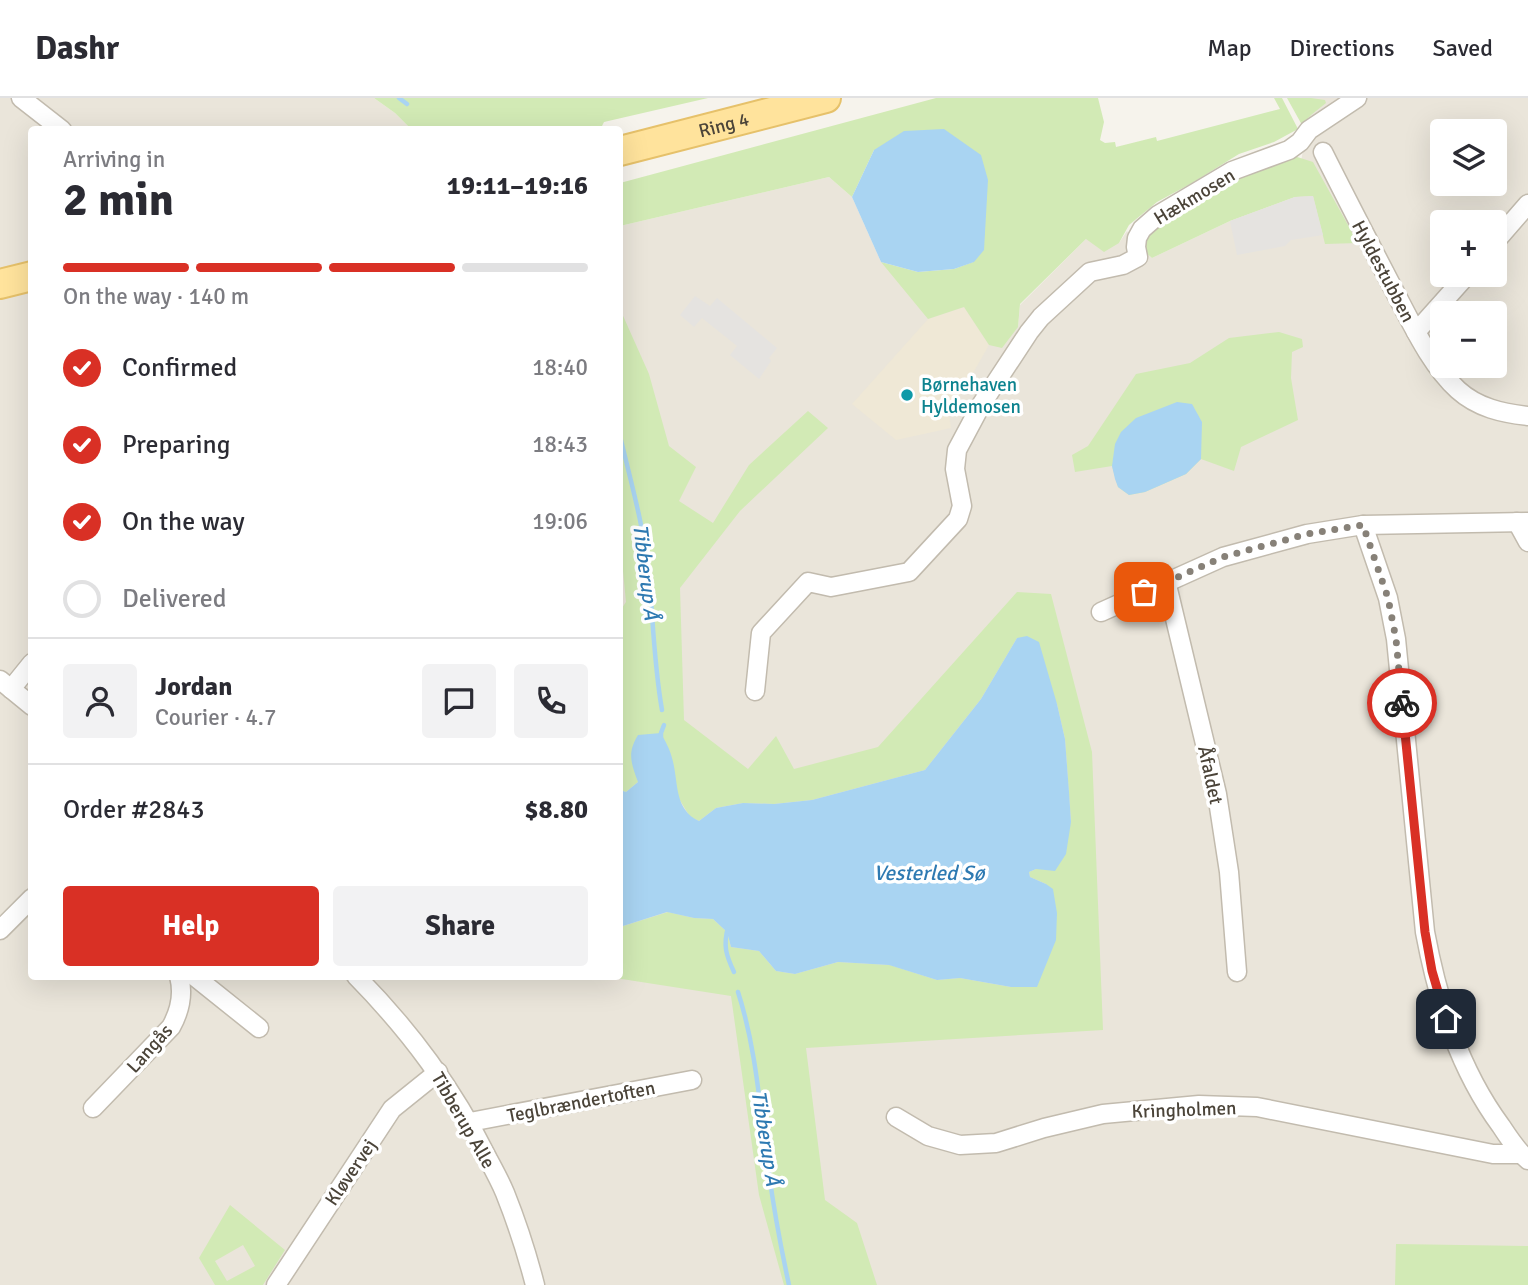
<!DOCTYPE html>
<meta charset="utf-8">
<style>
body{margin:0;font-family:Signika,sans-serif;background:#f2f2f3;color:#2b2b33;height:100vh;display:flex;flex-direction:column;font-size:26px;white-space:nowrap}
*{box-sizing:border-box;margin:0}
p{font-size:23px;color:#7c7c81}
.icon{flex:none;width:38px;height:38px;fill:none;stroke:currentColor;stroke-width:2;stroke-linecap:round;stroke-linejoin:round}
.map{position:relative;flex:1;overflow:hidden}
.details{position:absolute;left:28px;top:28px;width:595px;height:854px;display:flex;flex-direction:column;background:#fff;border-radius:7px;box-shadow:0 7px 28px #0002}
.details>*{flex:none}
.buttons{position:absolute;left:1430px;top:21px;display:grid;gap:14px}
.buttons a{display:grid;place-items:center;width:77px;height:77px;border-radius:7px;background:#fff;box-shadow:0 7px 28px #0002;font-size:35px}
.pin{position:absolute;display:grid;place-items:center;width:60px;height:60px;color:#fff;margin:-30px;border-radius:14px;box-shadow:0 4px 10px #0006}
.courier{position:absolute;display:grid;place-items:center;width:70px;height:70px;margin:-35px;border:5px solid #d93025;border-radius:50%;background:#fff;color:#222;box-shadow:0 2px 9px #0007}
.summary em{font-style:normal;font-weight:700}
.summary div{display:flex;flex-direction:column-reverse}
.summary{display:flex;align-items:center;justify-content:space-between;height:119px;padding:0 35px}
h1{font-size:46px;font-weight:700;line-height:52px}
.bar{display:grid;grid-template-columns:repeat(4,1fr);gap:10px 7px;align-content:center;height:84px;padding:0 35px}
.bar i{height:9px;border-radius:5px;background:#e1e1e2}
.bar .on{background:#d93025}
.bar p{grid-column:span 4}
.line{display:flex;align-items:center;gap:18px;padding:0 35px;border-top:2px solid #e1e1e2}
.line div{flex:1}
.round{display:grid;place-items:center;flex:none;width:74px;height:74px;border-radius:7px;background:#f2f2f3}
ol{padding:0 35px;list-style:none}
li{display:flex;align-items:center;gap:21px;height:77px}
li p{margin-inline-start:auto}
li .icon{padding:7px;border-radius:50%;background:#d93025;color:#fff;stroke-width:4}
li:last-child{color:#7c7c81}
li i{width:38px;height:38px;border:4px solid #e1e1e2;border-radius:50%}
.primary-button{display:flex;gap:14px;margin-top:auto;padding:14px 35px}
.primary-button a{flex:1;height:80px;border-radius:7px;background:#d93025;color:#fff;font-size:28px;font-weight:700;line-height:80px;text-align:center}
.primary-button a+a{background:#f2f2f3;color:#2b2b33}
header{display:flex;align-items:center;gap:42px;box-sizing:border-box;height:98px;padding:0 35px;background:#fff;border-bottom:2px solid #e1e1e2}
header strong{font-size:33px}
nav{display:flex;gap:38px;margin-inline-start:auto;font-size:24px}
.map>svg:first-child{display:block}
.residential{fill:#eae5da;fill-rule:evenodd}
.education{fill:#efe8d6}
.green{fill:#d2eab5;fill-rule:evenodd}
.parking{fill:#e5e3e0}
.water{fill:#a9d4f2}
.lines{fill:none;stroke-linecap:round;stroke-linejoin:round}
.stream{stroke:#a9d4f2;stroke-width:4.5}
.minor-casing{stroke:#c2bbae;stroke-width:21}
.primary-casing{stroke:#e6c16a;stroke-width:32}
.minor{stroke:#fff;stroke-width:18}
.primary{stroke:#ffe39c;stroke-width:28}
.done{stroke:#878178;stroke-width:7;stroke-dasharray:0 12.6}
.route{stroke:#d93025;stroke-width:9}
.culture-dot{fill:#0f9aa8;stroke:#fff;stroke-width:2.5}
.labels{text-anchor:middle;stroke-width:7;stroke-linejoin:round;paint-order:stroke}
.street-label{font-size:19px;fill:#4b4439;stroke:#fff}
.culture-label{font-size:19px;fill:#0d838f;stroke:#fff;text-anchor:start}
.water-label{font-size:21px;font-style:italic;fill:#2e7ab2;stroke:#fff}
</style>
<header>
<strong>Dashr</strong>
<nav><a>Map</a><a>Directions</a><a>Saved</a></nav>
</header>
<div class="map">
<svg width="1528" height="1187" viewBox="0 0 1528 1187">
<rect width="100%" height="100%" fill="#f6f3ec"/>
<path class="residential" d="M0,0H374L395,15L411,31L32,32V878H620V128L829,79L852,99L881,164L1018,229L1020,207L1087,140L1119,145L1127,133L1138,148L1152,160L1230,123L1295,99L1310,11L1305,0H1528V1187H0ZM1442,33H1494V86H1442ZM1442,124H1494V177H1442ZM1442,215H1494V268H1442Z"/>
<polygon class="education" points="964,209 989,247 949,317 951,330 896,342 852,306 928,221"/>
<g class="green">
<polygon points="374,0 708,0 604,24 600,32 411,31 395,15"/>
<polygon points="936,0 1098,0 1104,24 1100,42 1105,45 1115,44 1116,49 1156,39 1157,43 1280,11 1274,0 1282,0 1298,31 1274,44 1239,56 1192,85 1157,104 1129,127 1119,145 1104,154 1086,141 1020,206 1018,229 1002,250 989,247 964,209 928,221 881,164 918,174 954,171 973,164 874,52 852,99 829,79 620,128 620,85"/>
<polygon points="1287,0 1311,0 1325,2 1326,5 1311,17 1302,27"/>
<polygon points="1294,58 1313,64 1358,145 1325,146 1313,98 1295,99 1230,123 1152,160 1138,148 1157,128 1237,81"/>
<polygon points="620,211 649,276 669,348 696,369 679,403 713,425 749,367 808,313 828,330 740,413 680,490 684,622 748,671 776,638 794,671 878,649 1017,494 1051,496 1092,654 1103,932 806,950 825,1102 857,1125 877,1187 784,1187 759,1097 731,898 609,879 620,878 620,829 668,814 694,820 713,821 727,834 731,849 759,853 776,873 795,876 838,864 890,867 937,882 960,880 1011,889 1046,786 1030,779 1029,774 1036,771 1071,724 1065,641 1057,606 1017,540 981,601 925,672 812,702 774,706 743,705 716,710 699,723 690,719 678,699 638,684 626,694 620,692 620,513 626,504 620,442"/>
<polygon points="1279,234 1302,241 1303,249 1292,254 1291,280 1298,322 1241,349 1234,373 1201,361 1186,376 1145,394 1129,397 1118,389 1112,368 1075,374 1072,357 1088,348 1136,276 1190,265 1229,240"/>
<path d="M230,1107L285,1152L263,1187H215L199,1160ZM243,1147L255,1168L227,1183L215,1163Z"/>
<polygon points="1396,1146 1528,1148 1528,1187 1395,1187"/>
</g>
<g class="parking">
<polygon points="1313,98 1323,137 1291,142 1285,148 1237,157 1230,123 1295,99"/>
<polygon points="695,198 710,208 717,200 777,250 769,260 771,263 759,281 730,257 737,248 702,220 694,229 680,217"/>
</g>
<g class="water">
<polygon points="944,31 981,57 988,82 984,152 974,164 954,171 918,174 881,164 852,99 874,52 904,33"/>
<polygon points="1177,304 1192,306 1202,324 1201,361 1186,376 1145,394 1129,397 1118,389 1115,381 1112,368 1115,346 1121,334 1136,320"/>
<path d="M1027,538L1039,544L1057,606L1065,641L1069,694L1071,724L1066,756L1055,773L1036,771L1029,774L1030,779L1046,786L1053,791L1057,815L1056,842L1037,889H1011L960,880L937,882L889,867L838,864L795,876L776,873L759,853L731,849L727,834L713,821L694,820L667,814L620,829V692L626,694L638,684C631,665 627,655 638,637L661,635C665,643 670,651 672,660C679,683 673,711 699,723L716,710L743,705L774,706L812,702L925,672L981,601L1017,540Z"/>
</g>
<g class="lines">
<g class="stream">
<polyline points="399,0 407,6"/>
<path d="M620,338C631,384 644,430 649,477C653,522 654,567 662,612"/>
<polyline points="661,639 661,635 664,627"/>
<path d="M728,829C723,848 726,857 734,874"/>
<path d="M738,894C757,953 760,1014 769,1075C774,1113 781,1150 789,1187"/>
</g>
<defs>
<g id="minor">
<polyline points="21,0 62,32"/>
<path d="M1323,54C1347,102 1372,150 1397,198C1414,230 1431,267 1458,292C1478,310 1502,315 1528,318"/>
<polyline points="1494,145 1528,106"/>
<polyline points="1416,234 1467,177"/>
<polyline points="1517,424 1528,444"/>
<path d="M1363,427L1388,500L1396,541L1425,834C1438,903 1459,971 1501,1028C1509,1040 1517,1053 1528,1062"/>
<polyline points="1166,483 1217,696 1229,774 1237,874"/>
<polyline points="1101,514 1223,459 1307,436 1363,427 1528,424"/>
<polyline points="0,582 32,608"/>
<polyline points="11,591 32,565"/>
<polyline points="755,593 761,535 808,484 831,489 909,474 958,421 962,408 955,371 957,352 981,307 1029,234 1041,219 1090,174 1123,167 1138,159 1136,149 1137,140 1142,131 1158,117 1232,73 1289,52 1300,44 1309,32 1357,0"/>
<polyline points="0,832 32,800"/>
<polyline points="194,878 259,930"/>
<path d="M356,878C411,934 453,991 488,1061C494,1072 500,1083 505,1095C517,1125 527,1156 535,1187"/>
<path d="M93,1010L171,929C180,913 184,897 179,878"/>
<polyline points="896,1019 928,1038 960,1047 996,1045 1044,1030 1103,1016 1199,1007 1257,1009 1493,1056 1521,1056"/>
<polyline points="470,1024 692,982"/>
<polyline points="276,1187 392,1011 438,974"/>
</g>
<g id="primary">
<path id="s1" d="M620,53L826,0"/>
<polyline points="0,186 32,178"/>
</g>
</defs>
<use href="#minor" class="minor-casing"/>
<use href="#primary" class="primary-casing"/>
<use href="#minor" class="minor"/>
<use href="#primary" class="primary"/>
</g>
<g class="lines">
<polyline class="done" points="1144,494 1223,459 1307,436 1363,427 1388,500 1396,541 1402,605"/>
<polyline class="route" points="1402,605 1425,834 1432,873 1446,921"/>
</g>
<circle class="culture-dot" cx="907" cy="297" r="7"/>
<g class="labels">
<g class="street-label">
<text dy="7" stroke="none"><textPath href="#s1" startOffset="107">Ring 4</textPath></text>
<text transform="translate(1194 98) rotate(-31)" y="7">Hækmosen</text>
<text transform="translate(1384 173) rotate(62)" y="7">Hyldestubben</text>
<text transform="translate(1211 677) rotate(78)" y="7">Åfaldet</text>
<text transform="translate(149 950) rotate(-48)" y="7">Langås</text>
<text transform="translate(581 1003) rotate(-11)" y="7">Teglbrændertoften</text>
<text transform="translate(1184 1011) rotate(-2)" y="7">Kringholmen</text>
<text transform="translate(464 1022) rotate(60)" y="7">Tibberup Alle</text>
<text transform="translate(350 1074) rotate(-56)" y="7">Kløvervej</text>
</g>
<g class="culture-label">
<text x="921" y="293">Børnehaven<tspan x="921" dy="22">Hyldemosen</tspan></text>
</g>
<g class="water-label">
<text transform="translate(646 474) rotate(83)" y="7">Tibberup Å</text>
<text x="929" y="782">Vesterled Sø</text>
<text transform="translate(766 1040) rotate(81)" y="7">Tibberup Å</text>
</g>
</g>
</svg>
<div class="buttons">
<a><svg class="icon" aria-label="layers" viewBox="0 0 24 24"><path d="M12 4l9 5-9 5-9-5zM3 14l9 5 9-5"/></svg></a>
<a>+</a>
<a>−</a>
</div>
<div class="pin" style="left:1144px;top:494px;background:#ea580c"><svg class="icon" aria-label="bag" viewBox="0 0 24 24"><path d="M5 8h14l-1 12H6zM9 8a3 3 0 0 1 6 0"/></svg></div>
<div class="pin" style="left:1446px;top:921px;background:#1f2937"><svg class="icon" aria-label="home" viewBox="0 0 24 24"><path d="M3 11l9-7 9 7M6 9v11h12V9"/></svg></div>
<div class="courier" style="left:1402px;top:605px"><svg class="icon" aria-label="bike" viewBox="0 0 24 24"><circle cx="6" cy="16" r="4"/><circle cx="18" cy="16" r="4"/><path d="M6 16l4-8h5l3 8M10 8l3 8H6M13 5h3"/></svg></div>
<section class="details">
<div class="summary"><div><h1>2 min</h1><p>Arriving in</p></div><em>19:11–19:16</em></div>
<div class="bar"><i class="on"></i><i class="on"></i><i class="on"></i><i></i><p>On the way · 140 m</p></div>
<ol>
<li><svg class="icon" aria-label="check" viewBox="0 0 24 24"><path d="M5 12l5 5 9-10"/></svg>Confirmed<p>18:40</p></li>
<li><svg class="icon" aria-label="check" viewBox="0 0 24 24"><path d="M5 12l5 5 9-10"/></svg>Preparing<p>18:43</p></li>
<li><svg class="icon" aria-label="check" viewBox="0 0 24 24"><path d="M5 12l5 5 9-10"/></svg>On the way<p>19:06</p></li>
<li><i></i>Delivered</li>
</ol>
<div class="line" style="height:126px"><a class="round"><svg class="icon" aria-label="person" viewBox="0 0 24 24"><circle cx="12" cy="8" r="4"/><path d="M4 21q1-7 8-7t8 7"/></svg></a><div><b>Jordan</b><p>Courier · 4.7</p></div><a class="round"><svg class="icon" aria-label="chat" viewBox="0 0 24 24"><path d="M4 5h16v11H9l-5 4z"/></svg></a><a class="round"><svg class="icon" aria-label="phone" viewBox="0 0 24 24"><path d="M5 4h4l2 5-3 2q2 4 5 5l2-3 5 2v4C11 20 4 13 5 4z"/></svg></a></div>
<div class="line" style="height:91px"><div>Order #2843</div><b>$8.80</b></div>
<div class="primary-button"><a>Help</a><a>Share</a></div>
</section>
</div>
